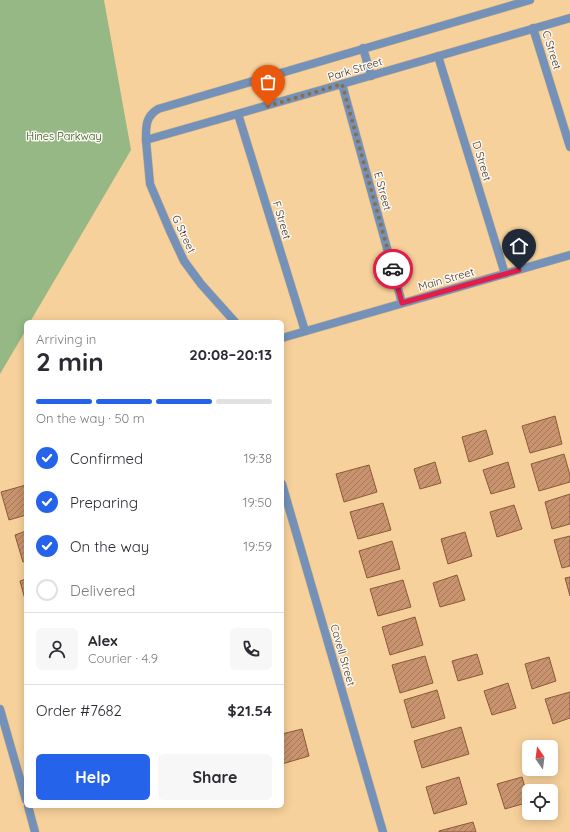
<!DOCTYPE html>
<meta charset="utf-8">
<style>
body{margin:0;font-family:Quicksand,sans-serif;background:#f7f7f7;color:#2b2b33;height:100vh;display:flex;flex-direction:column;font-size:15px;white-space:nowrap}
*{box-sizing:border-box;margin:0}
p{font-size:13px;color:#7c7c81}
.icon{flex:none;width:22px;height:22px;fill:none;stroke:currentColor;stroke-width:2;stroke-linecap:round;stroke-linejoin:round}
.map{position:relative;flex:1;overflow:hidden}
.sheet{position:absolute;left:24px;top:320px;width:260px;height:488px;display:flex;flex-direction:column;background:#fff;border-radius:6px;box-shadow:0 2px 10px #0003}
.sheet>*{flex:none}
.needle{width:26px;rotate:346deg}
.controls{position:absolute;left:522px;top:740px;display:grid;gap:8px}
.controls a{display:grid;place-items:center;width:36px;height:36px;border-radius:6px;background:#fff;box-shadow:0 2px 10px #0003;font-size:20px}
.pin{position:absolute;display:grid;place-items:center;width:34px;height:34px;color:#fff;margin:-41px -17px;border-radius:50% 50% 50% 0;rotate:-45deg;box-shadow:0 0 4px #0007}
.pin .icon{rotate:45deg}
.courier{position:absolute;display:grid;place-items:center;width:40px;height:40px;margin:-20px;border:3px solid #e11d48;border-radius:50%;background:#fff;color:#222;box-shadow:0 1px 5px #0007}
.headline em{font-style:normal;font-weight:700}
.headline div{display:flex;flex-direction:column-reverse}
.headline{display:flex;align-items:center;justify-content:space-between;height:68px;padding:0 12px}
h1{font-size:26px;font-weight:700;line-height:30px}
.bar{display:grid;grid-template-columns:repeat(4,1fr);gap:6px 4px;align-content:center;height:48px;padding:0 12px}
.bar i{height:5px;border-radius:3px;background:#e1e1e2}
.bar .current{background:#2563eb}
.bar p{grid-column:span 4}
.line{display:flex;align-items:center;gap:10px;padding:0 12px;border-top:1px solid #e1e1e2}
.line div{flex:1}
.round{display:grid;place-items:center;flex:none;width:42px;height:42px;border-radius:6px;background:#f7f7f7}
ol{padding:0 12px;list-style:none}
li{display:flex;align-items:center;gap:12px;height:44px}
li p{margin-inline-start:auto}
li .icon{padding:4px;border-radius:50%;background:#2563eb;color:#fff;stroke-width:4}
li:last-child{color:#7c7c81}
li i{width:22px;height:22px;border:2px solid #e1e1e2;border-radius:50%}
.primary-button{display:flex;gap:8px;margin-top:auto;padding:8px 12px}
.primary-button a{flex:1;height:46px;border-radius:6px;background:#2563eb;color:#fff;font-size:16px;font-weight:700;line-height:46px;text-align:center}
.primary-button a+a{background:#f7f7f7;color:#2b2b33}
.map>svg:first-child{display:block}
.green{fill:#95b885}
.building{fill:url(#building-hatch);stroke:#8b5a37}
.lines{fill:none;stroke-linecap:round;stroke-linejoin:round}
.lane-casing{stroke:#d1b081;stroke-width:9}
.street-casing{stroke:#d1b081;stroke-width:9}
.lane{stroke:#7492b9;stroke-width:8}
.street{stroke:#7492b9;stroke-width:8}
.done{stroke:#866e4d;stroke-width:4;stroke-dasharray:0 7.2}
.route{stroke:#e11d48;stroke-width:5}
.labels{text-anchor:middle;stroke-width:3;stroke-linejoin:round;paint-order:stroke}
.street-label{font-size:11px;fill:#493923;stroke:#fcf8f3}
.park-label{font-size:11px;fill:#2e5318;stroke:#fcf8f3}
</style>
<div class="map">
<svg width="570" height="832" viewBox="0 0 570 832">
<defs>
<pattern id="building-hatch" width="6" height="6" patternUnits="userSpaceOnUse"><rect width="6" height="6" fill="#c8936e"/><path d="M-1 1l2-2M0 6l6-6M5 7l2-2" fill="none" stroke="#a4795a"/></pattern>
</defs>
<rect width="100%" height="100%" fill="#f7d19b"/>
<polygon class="green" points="0,0 104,0 131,150 30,322 26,322 26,330 0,374"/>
<g class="building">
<polygon points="555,416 562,444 530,453 522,426"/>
<polygon points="486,430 493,454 469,462 462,437"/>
<polygon points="564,454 570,475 570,482 539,491 531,464"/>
<polygon points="435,462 441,483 420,489 414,469"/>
<polygon points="508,462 515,487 491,494 483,470"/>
<polygon points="369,465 377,492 344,502 336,474"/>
<polygon points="26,485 26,515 9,520 1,492"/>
<polygon points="570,494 570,524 552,529 545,502"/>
<polygon points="383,503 391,530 358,539 350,512"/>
<polygon points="514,505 522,529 497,537 490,512"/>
<polygon points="26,531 26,561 23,562 15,535"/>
<polygon points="465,532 472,556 448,564 441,539"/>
<polygon points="570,536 570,566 562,568 554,540"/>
<polygon points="392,541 400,569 367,578 359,551"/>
<polygon points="457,575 465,600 440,607 433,583"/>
<polygon points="570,577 570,596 565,578"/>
<polygon points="26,579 26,603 20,581"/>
<polygon points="403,580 411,607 378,616 370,589"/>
<polygon points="415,617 423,645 390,655 382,627"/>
<polygon points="477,654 483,674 458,681 452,661"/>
<polygon points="425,656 433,683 400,693 392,665"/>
<polygon points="549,657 556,681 532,689 525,664"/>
<polygon points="508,683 516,708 492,715 484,691"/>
<polygon points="437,690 445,718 412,728 404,700"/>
<polygon points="570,692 570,718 553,724 545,699"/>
<polygon points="461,727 469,754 422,768 414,741"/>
<polygon points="302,729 309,756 282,764 282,734"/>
<polygon points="459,777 467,804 434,814 426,787"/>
<polygon points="522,777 529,802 505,809 497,784"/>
<polygon points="473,822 476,832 439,832 439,831"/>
</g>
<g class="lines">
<defs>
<g id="lane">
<polyline points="363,48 371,76"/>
<path d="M146,140C146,127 145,117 158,109L530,0"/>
</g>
<g id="street">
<polyline points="533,28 570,147"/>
<polyline points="438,56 505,274"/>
<polyline points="342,84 402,303"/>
<polyline points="238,114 305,331"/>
<polyline points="235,322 201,284 184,261 170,231 150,184 146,140 342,84 570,18"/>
<polyline points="282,338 570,255"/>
<polyline points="282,484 383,832"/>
<polyline points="0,709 26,800"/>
<polyline points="28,806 35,832"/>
</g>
</defs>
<use href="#lane" class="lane-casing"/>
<use href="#street" class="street-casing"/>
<use href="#lane" class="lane"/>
<use href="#street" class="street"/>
</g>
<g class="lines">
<polyline class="done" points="268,106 342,84 393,269"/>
<polyline class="route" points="393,269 402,303 519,270"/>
</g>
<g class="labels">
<g class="street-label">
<text transform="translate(552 50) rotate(73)" y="4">C Street</text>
<text transform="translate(355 69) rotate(-17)" y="4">Park Street</text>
<text transform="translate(482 161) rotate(73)" y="4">D Street</text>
<text transform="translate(383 191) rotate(75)" y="4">E Street</text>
<text transform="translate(282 220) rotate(73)" y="4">F Street</text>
<text transform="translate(184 234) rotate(65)" y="4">G Street</text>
<text transform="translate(446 279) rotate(-16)" y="4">Main Street</text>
<text transform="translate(343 655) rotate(74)" y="4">Cavell Street</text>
</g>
<g class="park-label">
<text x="64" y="140">Hines Parkway</text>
</g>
</g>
</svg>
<div class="controls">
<a><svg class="needle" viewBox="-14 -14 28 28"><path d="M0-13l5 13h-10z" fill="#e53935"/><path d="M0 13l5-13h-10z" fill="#7c7c81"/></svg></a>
<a><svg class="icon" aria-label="locate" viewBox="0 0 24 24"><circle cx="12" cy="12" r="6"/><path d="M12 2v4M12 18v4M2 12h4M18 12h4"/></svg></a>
</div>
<div class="pin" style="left:268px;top:106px;background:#ea580c"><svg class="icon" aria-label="bag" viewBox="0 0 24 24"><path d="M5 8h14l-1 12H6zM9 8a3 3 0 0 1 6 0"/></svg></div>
<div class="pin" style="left:519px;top:270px;background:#1f2937"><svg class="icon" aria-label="home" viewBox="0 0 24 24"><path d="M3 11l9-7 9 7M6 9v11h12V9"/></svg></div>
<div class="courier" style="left:393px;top:269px"><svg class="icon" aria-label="car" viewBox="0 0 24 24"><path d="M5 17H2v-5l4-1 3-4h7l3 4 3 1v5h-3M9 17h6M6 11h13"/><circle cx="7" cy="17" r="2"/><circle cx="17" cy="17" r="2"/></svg></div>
<section class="sheet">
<div class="headline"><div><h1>2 min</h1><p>Arriving in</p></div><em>20:08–20:13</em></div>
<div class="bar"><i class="current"></i><i class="current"></i><i class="current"></i><i></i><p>On the way · 50 m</p></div>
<ol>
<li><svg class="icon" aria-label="check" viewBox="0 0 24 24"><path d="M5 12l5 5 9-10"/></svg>Confirmed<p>19:38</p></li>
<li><svg class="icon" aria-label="check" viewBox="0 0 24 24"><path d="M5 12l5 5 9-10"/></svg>Preparing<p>19:50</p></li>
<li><svg class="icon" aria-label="check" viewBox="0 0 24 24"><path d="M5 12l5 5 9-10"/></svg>On the way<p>19:59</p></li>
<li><i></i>Delivered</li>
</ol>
<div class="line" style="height:72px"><a class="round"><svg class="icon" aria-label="person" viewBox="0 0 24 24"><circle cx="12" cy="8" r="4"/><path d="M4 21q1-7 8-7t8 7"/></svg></a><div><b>Alex</b><p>Courier · 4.9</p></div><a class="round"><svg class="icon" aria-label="phone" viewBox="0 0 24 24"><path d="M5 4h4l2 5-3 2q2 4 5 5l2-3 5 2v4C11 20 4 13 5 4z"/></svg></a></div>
<div class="line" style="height:52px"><div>Order #7682</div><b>$21.54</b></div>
<div class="primary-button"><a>Help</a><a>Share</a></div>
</section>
</div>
